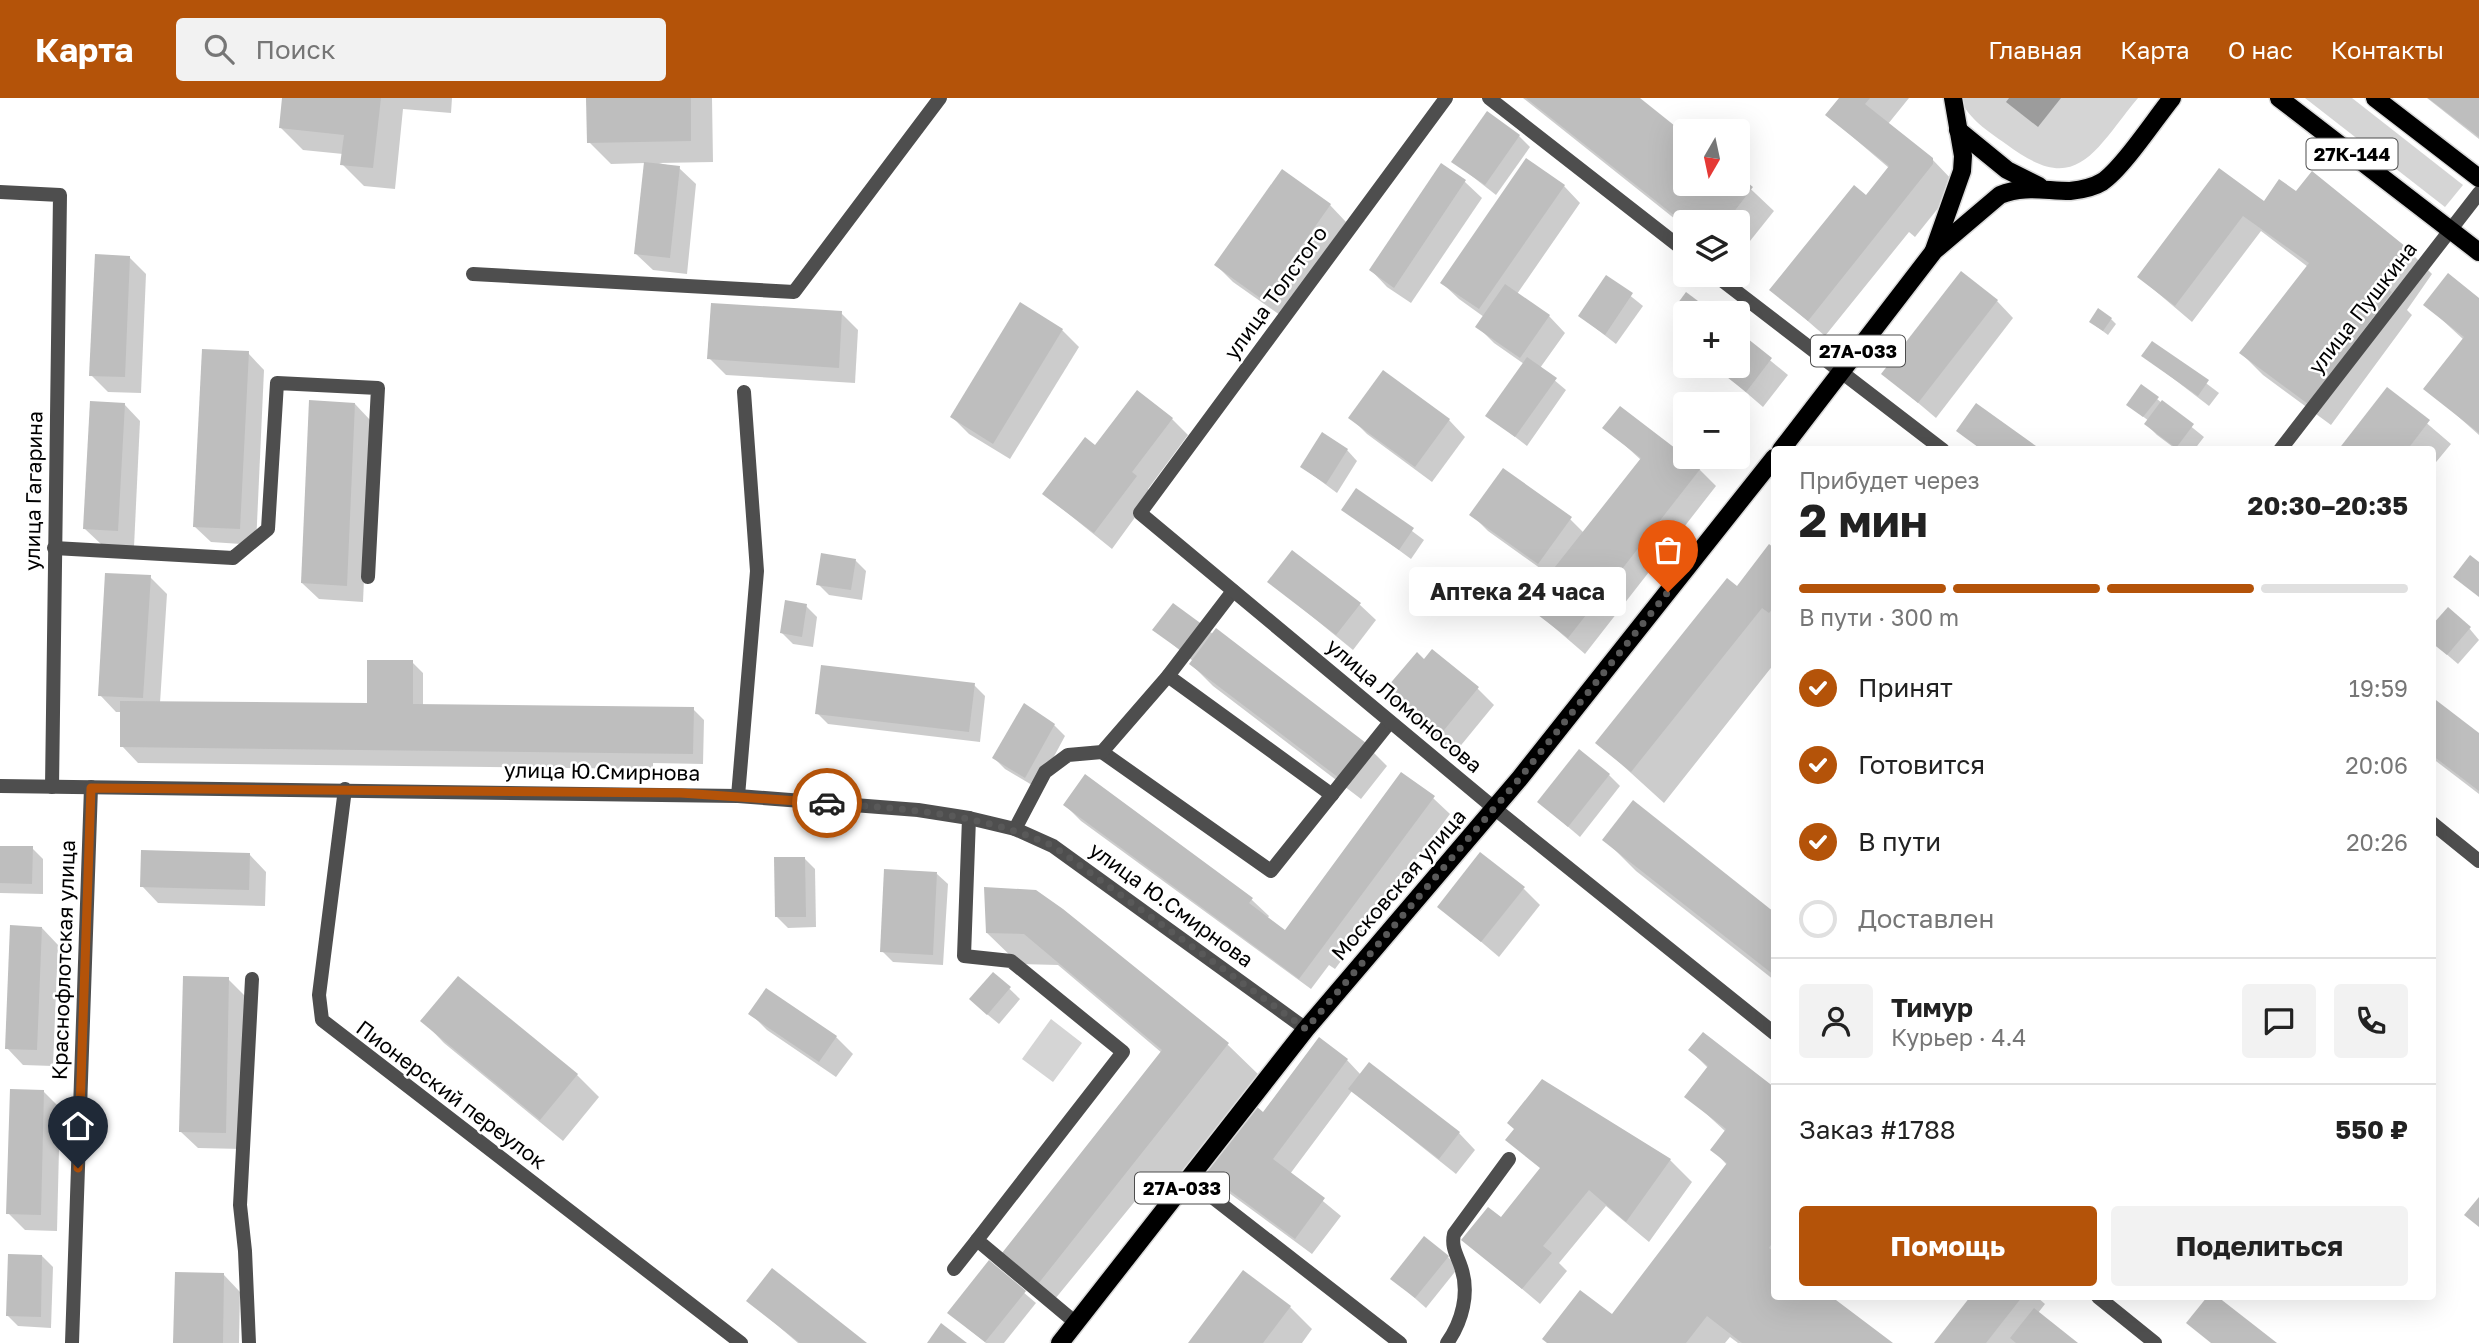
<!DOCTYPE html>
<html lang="ru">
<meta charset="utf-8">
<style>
body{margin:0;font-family:"Golos Text",sans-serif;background:#f2f2f2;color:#222;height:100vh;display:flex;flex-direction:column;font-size:26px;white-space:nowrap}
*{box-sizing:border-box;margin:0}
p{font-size:23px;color:#767676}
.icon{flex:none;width:38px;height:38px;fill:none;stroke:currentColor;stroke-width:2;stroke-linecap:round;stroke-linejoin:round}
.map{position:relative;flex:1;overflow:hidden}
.sheet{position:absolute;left:1771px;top:348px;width:665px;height:854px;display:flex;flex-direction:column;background:#fff;border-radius:7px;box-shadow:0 7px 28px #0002}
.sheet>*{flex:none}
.needle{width:46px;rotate:189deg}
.tools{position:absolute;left:1673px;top:21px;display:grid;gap:14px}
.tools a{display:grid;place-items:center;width:77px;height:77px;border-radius:7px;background:#fff;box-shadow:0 7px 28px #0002;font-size:35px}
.pin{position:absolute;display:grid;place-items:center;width:60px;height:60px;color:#fff;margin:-72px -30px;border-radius:50% 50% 50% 0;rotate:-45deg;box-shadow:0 0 7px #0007}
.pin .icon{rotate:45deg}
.courier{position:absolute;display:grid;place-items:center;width:70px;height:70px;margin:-35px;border:5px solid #b45309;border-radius:50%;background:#fff;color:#222;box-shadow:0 2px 9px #0007}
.bubble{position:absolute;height:49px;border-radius:7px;background:#fff;box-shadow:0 7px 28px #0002;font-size:23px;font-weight:700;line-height:49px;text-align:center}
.overview em{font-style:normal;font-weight:700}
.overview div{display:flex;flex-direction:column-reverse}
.overview{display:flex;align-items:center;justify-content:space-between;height:119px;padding:0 28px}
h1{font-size:46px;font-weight:700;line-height:52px}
.bar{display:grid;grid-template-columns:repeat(4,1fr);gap:10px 7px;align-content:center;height:84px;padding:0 28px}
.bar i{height:9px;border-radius:5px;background:#e0e0e0}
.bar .selected{background:#b45309}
.bar p{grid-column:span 4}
.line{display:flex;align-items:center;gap:18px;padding:0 28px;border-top:2px solid #e0e0e0}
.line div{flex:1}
.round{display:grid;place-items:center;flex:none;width:74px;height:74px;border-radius:7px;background:#f2f2f2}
ol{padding:0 28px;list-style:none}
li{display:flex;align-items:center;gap:21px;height:77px}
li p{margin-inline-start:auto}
li .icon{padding:7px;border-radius:50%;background:#b45309;color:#fff;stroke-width:4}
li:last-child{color:#767676}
li i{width:38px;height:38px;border:4px solid #e0e0e0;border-radius:50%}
.primary-button{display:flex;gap:14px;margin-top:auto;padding:14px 28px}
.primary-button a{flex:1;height:80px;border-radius:7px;background:#b45309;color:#fff;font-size:28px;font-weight:700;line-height:80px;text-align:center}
.primary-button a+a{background:#f2f2f2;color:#222}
header{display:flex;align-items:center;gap:42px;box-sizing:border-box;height:98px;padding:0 35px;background:#b45309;color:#fff}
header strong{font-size:33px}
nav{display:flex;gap:38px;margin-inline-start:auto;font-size:24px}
.search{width:490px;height:63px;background:#f2f2f2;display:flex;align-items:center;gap:18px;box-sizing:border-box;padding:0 24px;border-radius:7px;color:#767676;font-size:26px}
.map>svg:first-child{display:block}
.green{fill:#d5d5d5}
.water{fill:#9c9c9c}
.shadow{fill:#0003}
.building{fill:#bebebe}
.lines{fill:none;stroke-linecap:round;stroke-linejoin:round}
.primary-casing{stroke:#dbdbdb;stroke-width:21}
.service{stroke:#4e4e4e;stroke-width:14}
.minor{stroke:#4e4e4e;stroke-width:14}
.primary{stroke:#000;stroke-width:18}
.done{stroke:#595959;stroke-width:7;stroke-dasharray:0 12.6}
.route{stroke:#b45309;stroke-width:9}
.labels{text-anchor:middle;stroke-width:5;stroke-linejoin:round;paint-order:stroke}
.shield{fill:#fff;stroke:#4c4c4c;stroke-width:2}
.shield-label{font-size:19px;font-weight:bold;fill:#000}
.street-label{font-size:21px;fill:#000;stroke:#fff}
</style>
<header>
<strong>Карта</strong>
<div class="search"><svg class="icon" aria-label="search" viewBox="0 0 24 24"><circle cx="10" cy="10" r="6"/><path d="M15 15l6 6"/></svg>Поиск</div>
<nav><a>Главная</a><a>Карта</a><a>О нас</a><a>Контакты</a></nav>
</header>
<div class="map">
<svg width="2479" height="1245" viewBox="0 0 2479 1245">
<rect width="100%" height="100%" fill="#fff"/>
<g class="green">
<path d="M1960,0H2138C2093,54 2077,100 2006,46C1988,33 1968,21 1960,0Z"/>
<polygon points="2305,0 2352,0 2463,87 2445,109"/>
<polygon points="1051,921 1082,945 1053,984 1022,961"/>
</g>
<polygon class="water" points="2009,0 2061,0 2038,29 2006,4"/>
<g class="shadow">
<polygon points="284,0 452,0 451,15 403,11 395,91 364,88 342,66 343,56 303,52 280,29"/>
<polygon points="588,0 712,0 713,64 659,65 679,70 696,86 687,176 653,172 636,156 645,65 611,66 589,44"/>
<polygon points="1523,0 1637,0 1685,38 1685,86 1738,86 1738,79 1774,113 1738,158 1738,124 1685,124 1685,129"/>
<polygon points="1841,0 1909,0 1888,26 1932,61 1954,84 1955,89 1915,139 1909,134 1825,238 1772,192 1866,99 1889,70 1827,17"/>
<polygon points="2427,0 2479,0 2479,41"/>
<polygon points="1519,38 1530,49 1496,97 1454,64"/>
<polygon points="1441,68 1465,84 1482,100 1411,205 1387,189 1371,172"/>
<polygon points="1564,88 1580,105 1517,196 1549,218 1565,235 1540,270 1566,292 1527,348 1488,318 1524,266 1494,245 1477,228 1484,219 1459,201 1442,185"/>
<polygon points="2296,96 2410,154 2432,176 2407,212 2412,217 2331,327 2263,277 2241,255 2308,169 2261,133 2192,224 2139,179 2264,105"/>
<polygon points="1330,107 1346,124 1280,217 1233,184 1216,167"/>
<polygon points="129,159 146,176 141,295 108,294 91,277"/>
<polygon points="1607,179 1643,208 1616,246 1580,218"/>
<polygon points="2479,202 2479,337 2426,290 2464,242 2425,206"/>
<polygon points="1997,203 2013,220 1936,320 1884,276"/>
<polygon points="841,215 858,232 855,285 726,277 709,260"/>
<polygon points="2111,221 2116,226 2108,237 2096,228"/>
<polygon points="1062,232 1079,249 1010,361 969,336 952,319"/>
<polygon points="1738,236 1788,277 1763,309 1720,272 1723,268 1738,268"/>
<polygon points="2153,245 2219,295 2209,308 2144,258"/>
<polygon points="248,255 264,272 256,447 211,444 194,428"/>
<polygon points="2388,292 2451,346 2432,369 2432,352 2340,352"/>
<polygon points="2157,301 2204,339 2194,352 2177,352 2157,337 2146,326 2149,323 2133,311"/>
<polygon points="124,306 140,323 134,449 102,447 85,431"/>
<polygon points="355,306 371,323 363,504 319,501 302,485"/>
<polygon points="1350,319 1449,322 1465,339 1432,384 1367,336"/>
<polygon points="1172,321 1188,337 1148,391 1152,396 1112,451 1044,396 1096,350"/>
<polygon points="1605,329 1700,372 1716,388 1585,556 1528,507 1551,478 1488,433 1472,417 1570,421 1584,435 1641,362"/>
<polygon points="1347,352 1357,363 1337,395 1302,369"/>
<polygon points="1357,392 1424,442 1411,461 1343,411"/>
<polygon points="1770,449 1774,452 1774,566 1664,705 1598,645 1737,490"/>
<polygon points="855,462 866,473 862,502 829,497 818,486"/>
<polygon points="150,479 167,496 160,605 371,607 412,564 423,575 423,608 693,611 704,622 703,666 653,665 653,671 138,665 122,648 122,614 116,614 100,597"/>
<polygon points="1270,484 1359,506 1376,522 1353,552"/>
<polygon points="806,508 817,519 813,549 793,546 782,535"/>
<polygon points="1202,528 1365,646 1387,668 1361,701 1213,588 1191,566 1193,563 1155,532"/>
<polygon points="2469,530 2479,542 2458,566 2437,548"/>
<polygon points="1425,563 1477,590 1494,607 1453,657 1393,604"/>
<polygon points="974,587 985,598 980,644 828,626 817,615"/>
<polygon points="2432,601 2479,638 2479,696 2432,660"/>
<polygon points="1054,627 1065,638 1037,690 1005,671 994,660"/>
<polygon points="1609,677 1620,688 1580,739 1539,704"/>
<polygon points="1085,679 1252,802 1269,818 1267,821 1285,834 1433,700 1450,716 1335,871 1329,867 1311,891 1081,723 1065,707"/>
<polygon points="1633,705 1774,816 1774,882 1636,773 1604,741"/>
<polygon points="0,749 32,750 43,761 43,796 0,795"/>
<polygon points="250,757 266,774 265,808 158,805 142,788"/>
<polygon points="804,760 815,771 816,829 788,830 777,819"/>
<polygon points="937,776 948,786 943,867 893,864 882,853"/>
<polygon points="1524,791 1540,807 1499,859 1439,808"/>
<polygon points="1062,812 1228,947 1260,978 1170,1093 1154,1080 1055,1201 1021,1171 1162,955 1058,867 1019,866 987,835"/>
<polygon points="42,830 58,847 53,968 23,967 7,950"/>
<polygon points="994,876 1020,901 999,926 982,912"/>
<polygon points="228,881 245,898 242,1051 198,1050 181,1034"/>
<polygon points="767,892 836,939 853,956 836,979 767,932 751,916"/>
<polygon points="423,923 577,977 599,999 563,1043 444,945"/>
<polygon points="1703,936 1774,991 1774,1199 1830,1199 1890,1245 1738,1245 1730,1239 1725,1245 1549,1245 1612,1218 1728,1068 1713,1052 1726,1034 1687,998 1708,970 1690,952"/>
<polygon points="1347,962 1361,977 1459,1035 1475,1052 1456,1076 1352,993 1290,1076 1341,1118 1312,1156 1225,1092 1208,1075 1264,1016"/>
<polygon points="1542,984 1670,1062 1692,1084 1649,1144 1606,1108 1559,1165 1567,1173 1540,1206 1464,1142 1501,1121 1541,1071"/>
<polygon points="44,994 60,1010 57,1133 25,1132 8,1115"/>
<polygon points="42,1158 53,1169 51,1230 18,1228 7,1217"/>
<polygon points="1448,1159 1458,1170 1426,1210 1392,1180"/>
<polygon points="989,1165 1036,1205 1004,1245 986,1245 949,1215"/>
<polygon points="224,1177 240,1194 239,1245 175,1245"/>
<polygon points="1972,1199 2037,1199 2045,1206 2038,1215 2076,1245 1936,1245"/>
<polygon points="749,1203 864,1245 798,1245"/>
<polygon points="1290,1209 1312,1231 1302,1245 1191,1245"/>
</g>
<g class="building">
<polygon points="282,0 381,0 373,70 340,67 344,37 279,30"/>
<polygon points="586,0 691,0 691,43 587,45"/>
<polygon points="1526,0 1640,0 1685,36 1685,86 1738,86 1738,77 1753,89 1726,124 1685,126"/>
<polygon points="1839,0 1870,0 1865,6 1933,60 1933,66 1808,223 1769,192 1854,87 1866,97 1889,68 1825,17"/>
<polygon points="2428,0 2479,0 2479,39"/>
<polygon points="1487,13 1520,37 1485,87 1451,64"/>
<polygon points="1526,60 1565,87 1479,211 1440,185"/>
<polygon points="644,64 680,68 670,160 634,156"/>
<polygon points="1441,65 1466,82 1394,190 1369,172"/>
<polygon points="2219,70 2264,103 2279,81 2296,93 2312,73 2411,153 2386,190 2392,194 2308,306 2239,255 2309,165 2243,118 2175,208 2137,179"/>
<polygon points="1282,71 1331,106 1263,202 1214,167"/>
<polygon points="95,156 130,158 125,279 89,278"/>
<polygon points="1961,173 1998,202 1918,305 1881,276"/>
<polygon points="2448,175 2479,200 2479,335 2423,291 2464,239 2423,207"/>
<polygon points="1606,177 1633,195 1605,237 1578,218"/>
<polygon points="1505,186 1550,217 1520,260 1475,229"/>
<polygon points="1686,194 1714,215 1685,217 1675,209"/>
<polygon points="1020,204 1063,231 993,346 950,319"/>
<polygon points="711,205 842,213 839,270 707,261"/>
<polygon points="2098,210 2112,220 2103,233 2089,224"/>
<polygon points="1738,233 1772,260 1746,294 1718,272 1721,268 1738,268"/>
<polygon points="2152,243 2209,282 2198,298 2141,258"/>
<polygon points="202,251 249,253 240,431 193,429"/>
<polygon points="1527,259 1557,280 1515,339 1485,318"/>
<polygon points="1383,272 1450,321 1415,369 1348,320"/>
<polygon points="2141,286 2159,299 2143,319 2126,307"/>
<polygon points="2387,289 2430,322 2407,352 2338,352"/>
<polygon points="1137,292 1173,320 1132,374 1137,378 1094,435 1042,396 1085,339 1095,347"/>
<polygon points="309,302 355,305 347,488 301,485"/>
<polygon points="2162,302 2194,326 2176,350 2144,326"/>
<polygon points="90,303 125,305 118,433 83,431"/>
<polygon points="1976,305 2036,348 2034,352 1982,352 1956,333"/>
<polygon points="1620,308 1701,370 1568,540 1525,507 1641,360 1602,330"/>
<polygon points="1322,334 1348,351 1326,386 1300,369"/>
<polygon points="1503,370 1572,419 1538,466 1469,417"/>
<polygon points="1356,390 1414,430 1399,452 1341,412"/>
<polygon points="1769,446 1774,450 1774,509 1769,515 1762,510 1631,674 1595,645 1727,480 1737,488"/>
<polygon points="1292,452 1361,505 1336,537 1267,484"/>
<polygon points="821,455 856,461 851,492 816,487"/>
<polygon points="2470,457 2479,464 2479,499 2453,479"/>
<polygon points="105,475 151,477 143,600 98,598"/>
<polygon points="785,502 807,506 802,539 780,535"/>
<polygon points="1173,505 1203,527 1183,554 1152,532"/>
<polygon points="2448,509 2471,529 2447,557 2432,545 2432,527"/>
<polygon points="1216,530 1366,645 1339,680 1189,566"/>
<polygon points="1432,551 1479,589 1436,642 1390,605 1397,596 1388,588 1417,554 1424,561"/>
<polygon points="367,562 413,562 413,606 694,609 693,656 120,649 120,603 367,605"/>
<polygon points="821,567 975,585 969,634 815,616"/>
<polygon points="2432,599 2479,635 2479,693 2432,657"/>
<polygon points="1024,605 1055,626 1025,680 992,660"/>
<polygon points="1579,651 1610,676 1568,729 1537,704"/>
<polygon points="1401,674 1435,698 1299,881 1063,707 1085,676 1253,800 1249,805 1285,832"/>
<polygon points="1633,702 1774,814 1774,877 1602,742"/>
<polygon points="0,748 33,748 32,786 0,785"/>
<polygon points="141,752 250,755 249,792 140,789"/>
<polygon points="1480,754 1525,789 1481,844 1437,809"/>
<polygon points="774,759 805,759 806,819 775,819"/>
<polygon points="884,771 937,774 933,857 880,854"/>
<polygon points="984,789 1036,792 1063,811 1229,945 1038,1186 1002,1155 1162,952 1024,836 986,835"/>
<polygon points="10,827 42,829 37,952 5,951"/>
<polygon points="993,874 1011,889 987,917 969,901"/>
<polygon points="183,878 229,879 226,1035 179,1034"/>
<polygon points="458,878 578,976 540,1022 420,923"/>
<polygon points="766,890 837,938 819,964 748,916"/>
<polygon points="1703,934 1774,989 1774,1142 1769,1150 1774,1154 1774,1199 1832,1199 1893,1245 1742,1245 1707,1218 1686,1245 1547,1245 1542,1241 1580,1192 1612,1216 1727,1065 1710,1052 1726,1031 1684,999 1708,968 1688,952"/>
<polygon points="1319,939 1348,961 1273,1061 1325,1100 1295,1141 1206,1075 1256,1008 1263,1014"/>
<polygon points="1369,964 1460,1034 1439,1061 1348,991"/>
<polygon points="1542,981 1671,1061 1626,1124 1589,1092 1543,1148 1552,1155 1522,1191 1461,1142 1488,1109 1501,1119 1540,1070 1505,1042 1514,1031 1507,1025"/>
<polygon points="10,991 44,992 41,1117 6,1116"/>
<polygon points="2479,1099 2479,1129 2464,1117"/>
<polygon points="1424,1138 1449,1158 1415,1200 1390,1181"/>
<polygon points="8,1156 42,1157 41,1219 6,1218"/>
<polygon points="989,1162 1026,1193 985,1244 947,1215"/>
<polygon points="772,1170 867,1245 800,1245 746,1203"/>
<polygon points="1243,1172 1291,1208 1263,1245 1188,1245"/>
<polygon points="175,1174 224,1175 223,1245 173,1245"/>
<polygon points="1970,1199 2022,1199 1986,1245 1934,1245"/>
<polygon points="2207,1199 2218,1199 2277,1245 2211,1245 2186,1225"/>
<polygon points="2034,1210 2078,1245 2016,1245 2010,1240"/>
<polygon points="941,1225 967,1245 927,1245"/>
</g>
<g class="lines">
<defs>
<g id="primary">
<polyline points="2279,0 2479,154"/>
<polyline points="2375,0 2479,80"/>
<polyline points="1958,32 2007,72 2039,88"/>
<polyline points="1934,152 1962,73 1963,58 1953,0"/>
<path d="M1781,352L1934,153L2000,97C2024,87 2045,93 2070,93C2079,92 2094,89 2102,84C2122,71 2155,21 2172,0"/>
<polyline points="1060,1245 1306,931 1520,680 1774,360"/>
</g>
</defs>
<use href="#primary" class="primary-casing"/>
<g class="service">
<polyline points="473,176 794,194 940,0"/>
<polyline points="54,450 233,460 268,431 277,285 378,290 368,479"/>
<polyline points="1168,578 1332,697"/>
<polyline points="1102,654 1271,773 1390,624"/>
<polyline points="738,698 757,473 744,294"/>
<polyline points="969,720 964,858 1011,863 1123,954 977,1142 1076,1225"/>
<polyline points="2432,725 2479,763"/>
<polyline points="1015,731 1045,674 1068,657 1102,654 1168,578 1233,493"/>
<polyline points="954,1171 977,1142"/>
<path d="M1447,1245C1462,1224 1470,1195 1461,1169C1457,1157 1451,1149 1454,1136L1509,1061"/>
</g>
<g class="minor">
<polyline points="1446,0 1140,415 1494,710 1774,935"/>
<polyline points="1489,0 1685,153"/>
<polyline points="0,94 60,97 52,689"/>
<polyline points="1715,177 1943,352"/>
<polyline points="2280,352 2479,95"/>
<polyline points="0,688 738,698 918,712 969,720 1015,731 1053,748 1306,931"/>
<polyline points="345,691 319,897 322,922 741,1245"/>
<polyline points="1189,1081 1400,1245"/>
<polyline points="2098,1199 2155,1245"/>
<polyline points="72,1245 91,689"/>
<polyline points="249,1245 245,1153 240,1107 252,881"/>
</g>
<use href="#primary" class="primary"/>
</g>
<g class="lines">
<path class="done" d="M827,705C905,711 981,715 1053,748L1306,931L1520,680L1668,494"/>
<polyline class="route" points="78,1070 91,690 681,695 827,705"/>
</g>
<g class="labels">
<g class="shield">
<rect x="2306.5" y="40.5" width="91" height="31" rx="5"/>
<rect x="1811" y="237.5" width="94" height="31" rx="5"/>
<rect x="1135" y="1074.5" width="94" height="31" rx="5"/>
</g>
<g class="shield-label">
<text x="2352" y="63">27К-144</text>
<text x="1858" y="260">27А-033</text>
<text x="1182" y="1097">27А-033</text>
</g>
<g class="street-label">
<text transform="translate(1276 195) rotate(-54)" y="7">улица Толстого</text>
<text transform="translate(2363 210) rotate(-52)" y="7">улица Пушкина</text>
<text transform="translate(34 393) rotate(-89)" y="7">улица Гагарина</text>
<text transform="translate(1404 608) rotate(40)" y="7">улица Ломоносова</text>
<text transform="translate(602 674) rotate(1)" y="7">улица Ю.Смирнова</text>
<text transform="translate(1399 787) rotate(-49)" y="7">Московская улица</text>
<text transform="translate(1171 807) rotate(36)" y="7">улица Ю.Смирнова</text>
<text transform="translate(64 862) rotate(-88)" y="7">Краснофлотская улица</text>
<text transform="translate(451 997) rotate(37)" y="7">Пионерский переулок</text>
</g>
</g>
</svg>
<div class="tools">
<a><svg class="needle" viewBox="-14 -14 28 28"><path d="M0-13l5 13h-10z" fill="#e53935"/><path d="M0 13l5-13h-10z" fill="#767676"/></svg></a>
<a><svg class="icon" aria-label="layers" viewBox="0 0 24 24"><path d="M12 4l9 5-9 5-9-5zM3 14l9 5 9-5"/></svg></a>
<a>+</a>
<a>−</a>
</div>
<div class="pin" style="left:1668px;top:494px;background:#ea580c"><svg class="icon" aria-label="bag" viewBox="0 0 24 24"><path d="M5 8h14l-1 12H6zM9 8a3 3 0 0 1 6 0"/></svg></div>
<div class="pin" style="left:78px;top:1070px;background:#1f2937"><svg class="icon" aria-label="home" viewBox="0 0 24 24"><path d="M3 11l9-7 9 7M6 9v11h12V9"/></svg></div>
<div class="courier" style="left:827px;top:705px"><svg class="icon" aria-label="car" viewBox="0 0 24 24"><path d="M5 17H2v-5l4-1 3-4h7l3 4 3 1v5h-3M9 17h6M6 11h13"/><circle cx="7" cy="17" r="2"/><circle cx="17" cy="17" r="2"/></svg></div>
<div class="bubble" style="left:1409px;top:469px;width:217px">Аптека 24 часа</div>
<section class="sheet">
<div class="overview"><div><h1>2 мин</h1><p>Прибудет через</p></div><em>20:30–20:35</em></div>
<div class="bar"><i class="selected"></i><i class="selected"></i><i class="selected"></i><i></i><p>В пути · 300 m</p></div>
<ol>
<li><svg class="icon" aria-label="check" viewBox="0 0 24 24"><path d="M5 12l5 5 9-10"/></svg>Принят<p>19:59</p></li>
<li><svg class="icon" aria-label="check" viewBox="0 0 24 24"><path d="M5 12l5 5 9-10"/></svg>Готовится<p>20:06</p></li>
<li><svg class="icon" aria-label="check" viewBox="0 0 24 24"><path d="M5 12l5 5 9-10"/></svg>В пути<p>20:26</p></li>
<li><i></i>Доставлен</li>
</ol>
<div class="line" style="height:126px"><a class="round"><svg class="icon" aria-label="person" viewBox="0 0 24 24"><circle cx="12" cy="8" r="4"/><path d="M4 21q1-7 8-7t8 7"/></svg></a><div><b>Тимур</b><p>Курьер · 4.4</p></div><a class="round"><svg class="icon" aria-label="chat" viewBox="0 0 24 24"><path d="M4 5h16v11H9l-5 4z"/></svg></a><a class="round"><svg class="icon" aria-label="phone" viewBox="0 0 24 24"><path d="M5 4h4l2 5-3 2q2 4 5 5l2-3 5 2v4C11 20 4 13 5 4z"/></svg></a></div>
<div class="line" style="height:91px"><div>Заказ #1788</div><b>550 ₽</b></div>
<div class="primary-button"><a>Помощь</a><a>Поделиться</a></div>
</section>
</div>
